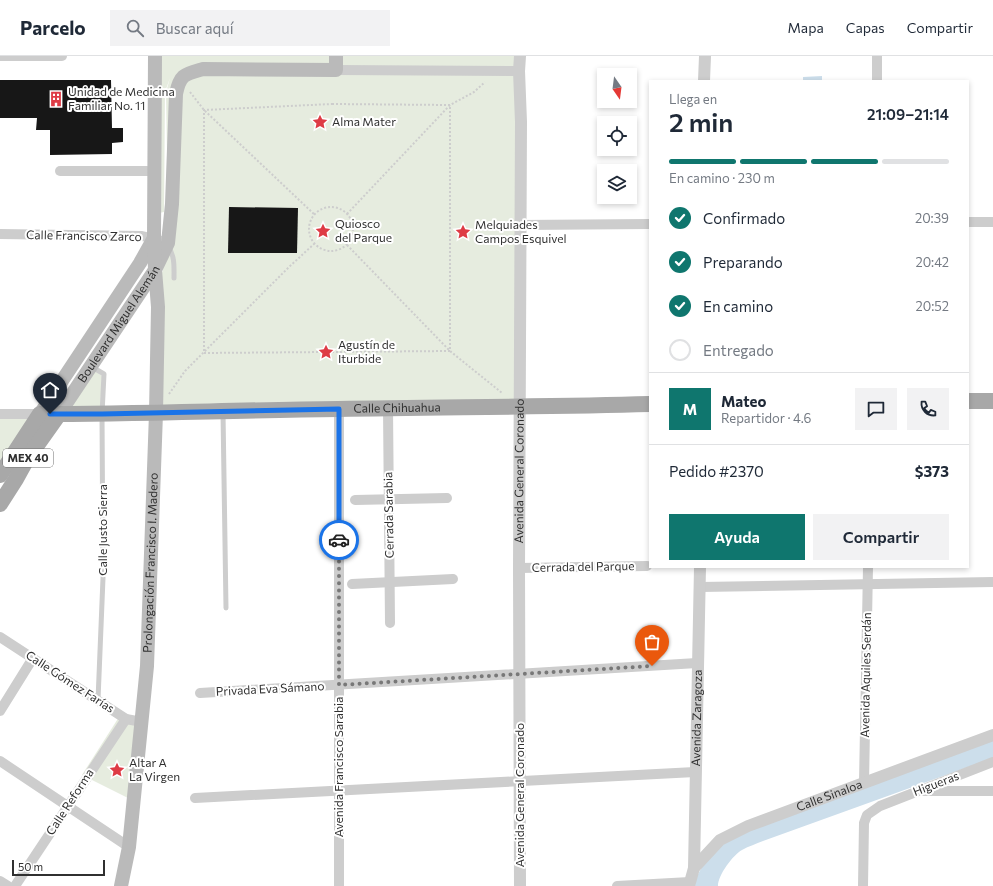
<!DOCTYPE html>
<html lang="es">
<meta charset="utf-8">
<style>
body{margin:0;font-family:Commissioner,sans-serif;background:#f2f2f3;color:#1f2937;height:100vh;display:flex;flex-direction:column;font-size:15px;white-space:nowrap}
*{box-sizing:border-box;margin:0}
p{font-size:13px;color:#747a83}
.icon{flex:none;width:22px;height:22px;fill:none;stroke:currentColor;stroke-width:2;stroke-linecap:round;stroke-linejoin:round}
.map{position:relative;flex:1;overflow:hidden}
.side{position:absolute;left:649px;top:24px;width:320px;height:488px;display:flex;flex-direction:column;background:#fff;border-radius:0px;box-shadow:0 2px 6px #0003}
.side>*{flex:none}
.needle{width:26px;rotate:166deg}
.tools{position:absolute;left:597px;top:12px;display:grid;gap:8px}
.tools a{display:grid;place-items:center;width:40px;height:40px;border-radius:0px;background:#fff;box-shadow:0 2px 6px #0003;font-size:20px}
.scale{position:absolute;left:12px;bottom:10px;width:93px;box-sizing:border-box;padding-left:4px;border:2px solid #303030;border-top:0;font-size:11px;line-height:14px;white-space:nowrap;color:#303030;-webkit-text-stroke:3px #fff;paint-order:stroke}
.pin{position:absolute;display:grid;place-items:center;width:34px;height:34px;color:#fff;margin:-41px -17px;border-radius:50% 50% 50% 0;rotate:-45deg;box-shadow:0 0 4px #0007}
.pin .icon{rotate:45deg}
.courier{position:absolute;display:grid;place-items:center;width:40px;height:40px;margin:-20px;border:3px solid #1a73e8;border-radius:50%;background:#fff;color:#222;box-shadow:0 1px 5px #0007}
.headline em{font-style:normal;font-weight:600}
.headline div{display:flex;flex-direction:column-reverse}
.headline{display:flex;align-items:center;justify-content:space-between;height:68px;padding:0 20px}
h1{font-size:26px;font-weight:600;line-height:30px}
.bar{display:grid;grid-template-columns:repeat(4,1fr);gap:6px 4px;align-content:center;height:48px;padding:0 20px}
.bar i{height:5px;border-radius:3px;background:#e0e1e3}
.bar .on{background:#0f766e}
.bar p{grid-column:span 4}
.line{display:flex;align-items:center;gap:10px;padding:0 20px;border-top:1px solid #e0e1e3}
.line div{flex:1}
.round{display:grid;place-items:center;flex:none;width:42px;height:42px;border-radius:0px;background:#f2f2f3}
ol{padding:0 20px;list-style:none}
li{display:flex;align-items:center;gap:12px;height:44px}
li p{margin-inline-start:auto}
li .icon{padding:4px;border-radius:50%;background:#0f766e;color:#fff;stroke-width:4}
li:last-child{color:#747a83}
li i{width:22px;height:22px;border:2px solid #e0e1e3;border-radius:50%}
.button{display:flex;gap:8px;margin-top:auto;padding:8px 20px}
.button a{flex:1;height:46px;border-radius:0px;background:#0f766e;color:#fff;font-size:16px;font-weight:600;line-height:46px;text-align:center}
.button a+a{background:#f2f2f3;color:#1f2937}
header{display:flex;align-items:center;gap:24px;box-sizing:border-box;height:56px;padding:0 20px;background:#fff;border-bottom:1px solid #e0e1e3}
header strong{font-size:19px}
nav{display:flex;gap:22px;margin-inline-start:auto;font-size:14px}
.search{width:280px;height:36px;background:#f2f2f3;display:flex;align-items:center;gap:10px;box-sizing:border-box;padding:0 14px;border-radius:0px;color:#747a83;font-size:15px}
.map>svg:first-child{display:block}
.green{fill:#e6ecdf}
.water{fill:#ccdeeb}
.building{fill:#171717}
.lines{fill:none;stroke-linecap:round;stroke-linejoin:round}
.path{stroke:#cdcdcd;stroke-width:2;stroke-dasharray:2 2;stroke-linecap:butt}
.service{stroke:#cdcdcd;stroke-width:5}
.minor{stroke:#cdcdcd;stroke-width:10}
.tertiary{stroke:#cdcdcd;stroke-width:12}
.secondary{stroke:#bababa;stroke-width:14}
.primary{stroke:#a8a8a8;stroke-width:16}
.done{stroke:#787878;stroke-width:4;stroke-dasharray:0 7.2}
.route{stroke:#1a73e8;stroke-width:5}
.labels{text-anchor:middle;stroke-width:4;stroke-linejoin:round;paint-order:stroke}
.shield{fill:#fff;stroke:#6e6e6e;stroke-width:1}
.shield-label{font-size:11px;font-weight:bold;fill:#303030}
.poi-label{font-size:12px;fill:#303030;stroke:#fff;text-anchor:start}
.street-label{font-size:12px;fill:#303030;stroke:#fff}
</style>
<header>
<strong>Parcelo</strong>
<div class="search"><svg class="icon" aria-label="search" viewBox="0 0 24 24"><circle cx="10" cy="10" r="6"/><path d="M15 15l6 6"/></svg>Buscar aquí</div>
<nav><a>Mapa</a><a>Capas</a><a>Compartir</a></nav>
</header>
<div class="map">
<svg width="993" height="830" viewBox="0 0 993 830">
<rect width="100%" height="100%" fill="#fff"/>
<g class="green">
<polygon points="152,0 517,0 518,353 150,356 153,240 163,214 168,161 166,36 170,22 165,36 164,156 159,157"/>
<polygon points="88,310 102,320 100,356 59,355"/>
<polygon points="0,359 38,359 0,416"/>
<polygon points="119,661 144,666 136,746 82,719"/>
</g>
<g class="water">
<polygon points="822,20 822,25 803,25 803,21"/>
<path d="M993,683V702L763,785C756,788 749,790 742,794C733,799 718,819 718,830H695C697,809 718,793 733,780Z"/>
</g>
<g class="building">
<polygon points="0,24 111,24 112,72 123,72 123,86 112,87 112,98 50,99 50,74 36,74 37,62 0,62"/>
<polygon points="229,151 298,152 297,197 228,197"/>
</g>
<g class="lines">
<g class="path">
<polyline points="190,36 204,54 315,159"/>
<polygon points="332,48 450,49 450,295 204,297 204,54"/>
<circle cx="331" cy="173" r="22"/>
<polyline points="347,158 450,49 474,36 485,26"/>
<polyline points="347,189 450,295 502,337"/>
<polyline points="169,338 185,315 289,211 314,188"/>
</g>
<g class="service">
<path d="M168,191C175,199 174,212 174,222"/>
<polyline points="92,311 104,318 102,358 103,522 98,644"/>
<polyline points="223,356 226,552"/>
</g>
<g class="minor">
<polyline points="0,0 62,0"/>
<polyline points="336,14 519,15"/>
<polyline points="877,25 877,0"/>
<polyline points="60,115 155,115"/>
<polyline points="968,166 993,166"/>
<polyline points="520,169 650,168"/>
<polyline points="0,178 142,180 159,184"/>
<polyline points="388,352 390,567"/>
<polyline points="339,353 339,830"/>
<polyline points="0,358 40,358"/>
<polyline points="355,444 447,442"/>
<polyline points="519,512 647,510"/>
<polyline points="352,528 453,523"/>
<polyline points="700,531 993,526"/>
<polyline points="0,581 126,663 142,666"/>
<polyline points="200,637 697,607"/>
<polyline points="0,655 33,602"/>
<polyline points="0,705 129,791"/>
<polyline points="864,727 868,511"/>
<polyline points="923,735 993,735"/>
<polyline points="195,742 695,716"/>
<polyline points="0,825 8,830"/>
<polyline points="15,830 126,663"/>
<polyline points="617,830 690,826"/>
<polyline points="863,830 864,767 867,759 880,750 993,706"/>
</g>
<g class="tertiary">
<polyline points="704,25 705,0"/>
<path id="s1" d="M694,812L700,511"/>
<path id="s2" d="M520,830L519,512L521,66L519,15L520,0"/>
<path id="s3" d="M689,830L694,812L720,784L748,770L993,679"/>
</g>
<g class="secondary">
<polyline points="40,358 140,207 154,182"/>
<path id="s4" d="M59,358L155,214L168,187L172,148L176,38C180,18 185,18 203,13L336,14V0"/>
<path id="s5" d="M121,830L129,791L147,610L156,357L158,251L155,214L154,182L155,0"/>
</g>
<g class="primary">
<polyline points="968,345 993,345"/>
<path id="s6" d="M0,419L40,358C139,358 238,354 338,353C442,351 546,351 650,348"/>
<polyline points="0,448 16,423 27,403 59,358"/>
</g>
</g>
<g class="lines">
<polyline class="done" points="339,484 339,629 652,610"/>
<polyline class="route" points="50,358 102,358 339,353 339,484"/>
</g>
<defs>
<symbol id="building-bare" viewBox="-9 -9 18 18"><path d="M-4-6H4V6H1V3H-1V6H-4ZM-2.5-4.3h1.7v1.8h-1.7ZM.8-4.3h1.7v1.8H.8ZM-2.5-1h1.7V.8h-1.7ZM.8-1h1.7V.8H.8Z" fill="#de3b45" stroke="#fff" stroke-width="2.5" paint-order="stroke"/></symbol>
<symbol id="sight-bare" viewBox="-9 -9 18 18"><path d="M0-6L1.8-2.2L6-1.7L2.9 1.2L3.7 5.4L0 3.3L-3.7 5.4L-2.9 1.2L-6-1.7L-1.8-2.2Z" fill="#de3b45" stroke="#fff" stroke-width="2.5" paint-order="stroke"/></symbol>
</defs>
<g fill-rule="evenodd">
<use href="#building-bare" x="45" y="32" width="22" height="22"/>
<use href="#sight-bare" x="309" y="55" width="22" height="22"/>
<use href="#sight-bare" x="312" y="164" width="22" height="22"/>
<use href="#sight-bare" x="452" y="165" width="22" height="22"/>
<use href="#sight-bare" x="315" y="285" width="22" height="22"/>
<use href="#sight-bare" x="106" y="703" width="22" height="22"/>
</g>
<g class="labels">
<rect class="shield" x="3" y="393" width="50" height="18" rx="3"/>
<g class="shield-label">
<text x="28" y="406">MEX 40</text>
</g>
<g class="poi-label">
<text x="68" y="40">Unidad de Medicina<tspan x="68" dy="14">Familiar No. 11</tspan></text>
<text x="332" y="70">Alma Mater</text>
<text x="335" y="172">Quiosco<tspan x="335" dy="14">del Parque</tspan></text>
<text x="475" y="173">Melquiades<tspan x="475" dy="14">Campos Esquivel</tspan></text>
<text x="338" y="293">Agustín de<tspan x="338" dy="14">Iturbide</tspan></text>
<text x="129" y="711">Altar A<tspan x="129" dy="14">La Virgen</tspan></text>
</g>
<g class="street-label">
<text transform="translate(84 180) rotate(1)" y="4">Calle Francisco Zarco</text>
<text dy="4" stroke="none"><textPath href="#s4" startOffset="108">Boulevard Miguel Alemán</textPath></text>
<text dy="4" stroke="none"><textPath href="#s6" startOffset="430">Calle Chihuahua</textPath></text>
<text dy="4" stroke="none"><textPath href="#s2" startOffset="415">Avenida General Coronado</textPath></text>
<text transform="translate(389 459) rotate(-91)" y="4">Cerrada Sarabia</text>
<text transform="translate(103 474) rotate(-90)" y="4">Calle Justo Sierra</text>
<text dy="4" stroke="none"><textPath href="#s5" startOffset="325">Prolongación Francisco I. Madero</textPath></text>
<text transform="translate(583 511) rotate(-1)" y="4">Cerrada del Parque</text>
<text transform="translate(866 619) rotate(-89)" y="4">Avenida Aquiles Serdán</text>
<text transform="translate(70 626) rotate(33)" y="4">Calle Gómez Farías</text>
<text transform="translate(270 633) rotate(-3)" y="4">Privada Eva Sámano</text>
<text dy="4" stroke="none"><textPath href="#s1" startOffset="150">Avenida Zaragoza</textPath></text>
<text transform="translate(339 711) rotate(-90)" y="4">Avenida Francisco Sarabia</text>
<text transform="translate(936 728) rotate(-21)" y="4">Higueras</text>
<text transform="translate(520 739) rotate(-90)" y="4">Avenida General Coronado</text>
<text dy="4" stroke="none"><textPath href="#s3" startOffset="175">Calle Sinaloa</textPath></text>
<text transform="translate(70 746) rotate(-57)" y="4">Calle Reforma</text>
</g>
</g>
</svg>
<div class="tools">
<a><svg class="needle" viewBox="-14 -14 28 28"><path d="M0-13l5 13h-10z" fill="#e53935"/><path d="M0 13l5-13h-10z" fill="#747a83"/></svg></a>
<a><svg class="icon" aria-label="locate" viewBox="0 0 24 24"><circle cx="12" cy="12" r="6"/><path d="M12 2v4M12 18v4M2 12h4M18 12h4"/></svg></a>
<a><svg class="icon" aria-label="layers" viewBox="0 0 24 24"><path d="M12 4l9 5-9 5-9-5zM3 14l9 5 9-5"/></svg></a>
</div>
<div class="scale">50 m</div>
<div class="pin" style="left:652px;top:610px;background:#ea580c"><svg class="icon" aria-label="bag" viewBox="0 0 24 24"><path d="M5 8h14l-1 12H6zM9 8a3 3 0 0 1 6 0"/></svg></div>
<div class="pin" style="left:50px;top:358px;background:#1f2937"><svg class="icon" aria-label="home" viewBox="0 0 24 24"><path d="M3 11l9-7 9 7M6 9v11h12V9"/></svg></div>
<div class="courier" style="left:339px;top:484px"><svg class="icon" aria-label="car" viewBox="0 0 24 24"><path d="M5 17H2v-5l4-1 3-4h7l3 4 3 1v5h-3M9 17h6M6 11h13"/><circle cx="7" cy="17" r="2"/><circle cx="17" cy="17" r="2"/></svg></div>
<section class="side">
<div class="headline"><div><h1>2 min</h1><p>Llega en</p></div><em>21:09–21:14</em></div>
<div class="bar"><i class="on"></i><i class="on"></i><i class="on"></i><i></i><p>En camino · 230 m</p></div>
<ol>
<li><svg class="icon" aria-label="check" viewBox="0 0 24 24"><path d="M5 12l5 5 9-10"/></svg>Confirmado<p>20:39</p></li>
<li><svg class="icon" aria-label="check" viewBox="0 0 24 24"><path d="M5 12l5 5 9-10"/></svg>Preparando<p>20:42</p></li>
<li><svg class="icon" aria-label="check" viewBox="0 0 24 24"><path d="M5 12l5 5 9-10"/></svg>En camino<p>20:52</p></li>
<li><i></i>Entregado</li>
</ol>
<div class="line" style="height:72px"><b class="round" style="background:#0f766e;color:#fff">M</b><div><b>Mateo</b><p>Repartidor · 4.6</p></div><a class="round"><svg class="icon" aria-label="chat" viewBox="0 0 24 24"><path d="M4 5h16v11H9l-5 4z"/></svg></a><a class="round"><svg class="icon" aria-label="phone" viewBox="0 0 24 24"><path d="M5 4h4l2 5-3 2q2 4 5 5l2-3 5 2v4C11 20 4 13 5 4z"/></svg></a></div>
<div class="line" style="height:52px"><div>Pedido #2370</div><b>$373</b></div>
<div class="button"><a>Ayuda</a><a>Compartir</a></div>
</section>
</div>
